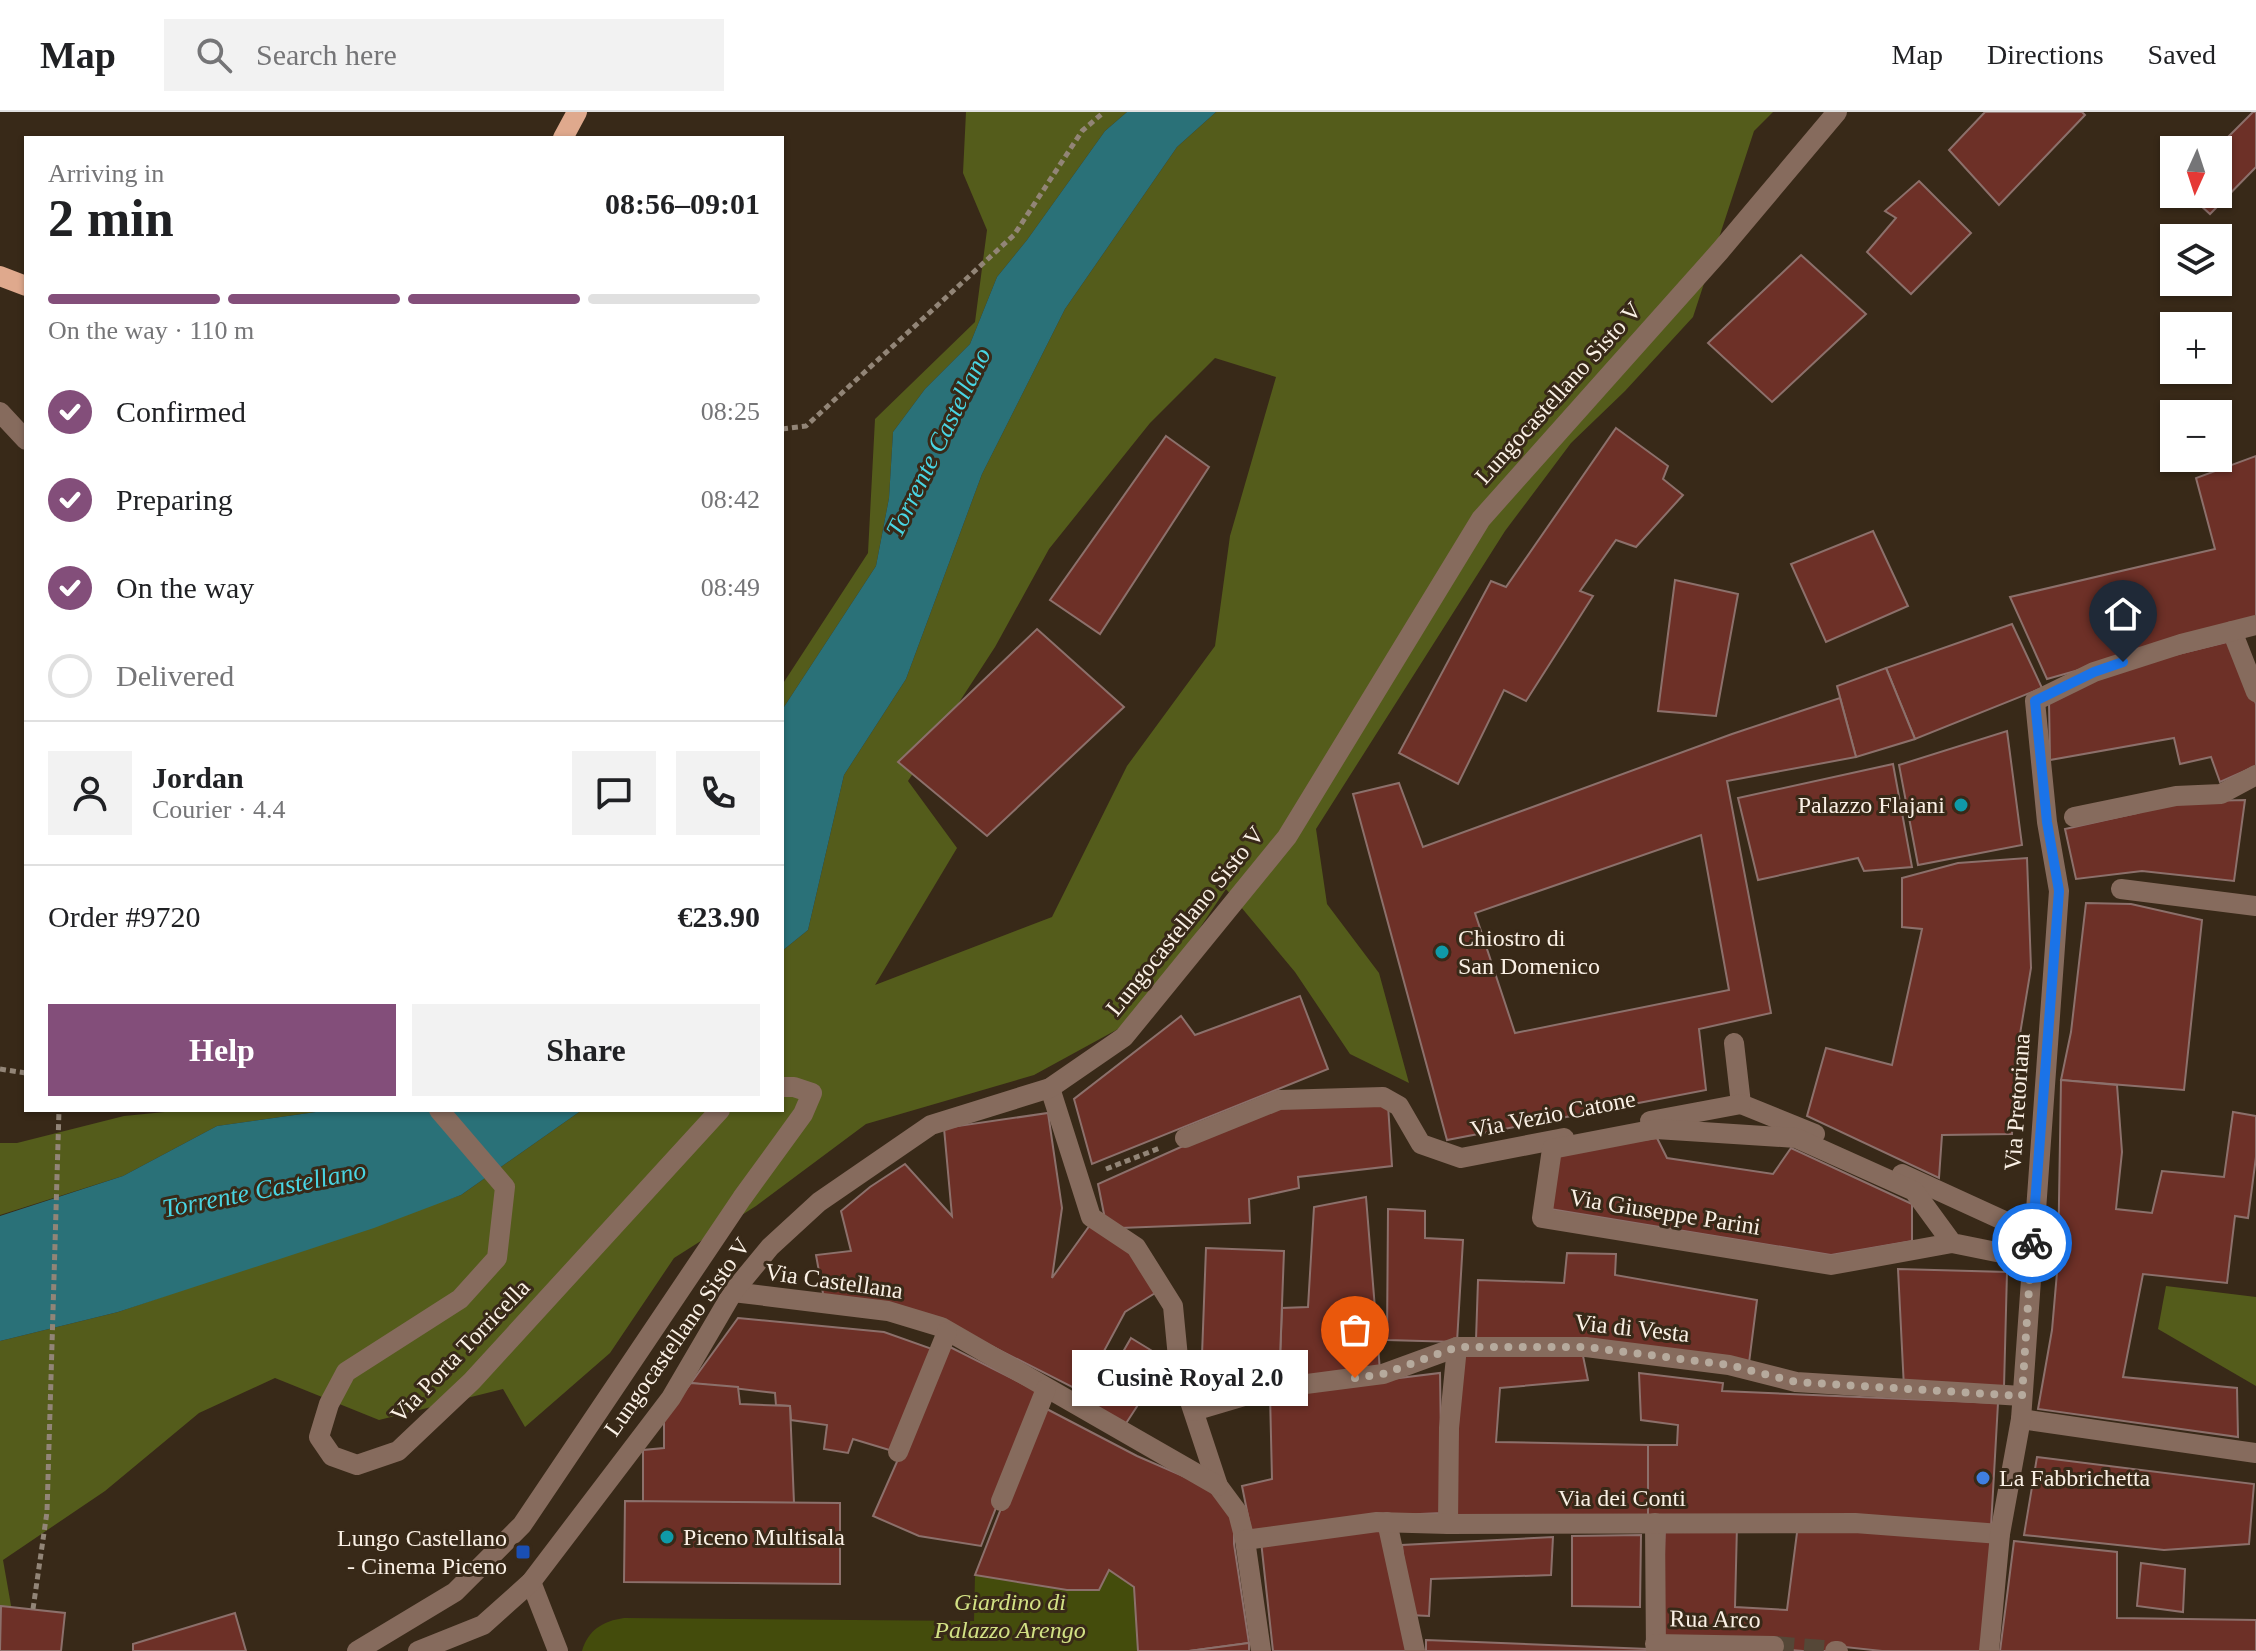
<!DOCTYPE html>
<meta charset="utf-8">
<style>
body{margin:0;font-family:Georgia,serif;background:#f2f2f2;color:#202124;height:100vh;display:flex;flex-direction:column;font-size:30px;white-space:nowrap}
*{box-sizing:border-box;margin:0}
p{font-size:26px;color:#757577}
.icon{flex:none;width:44px;height:44px;fill:none;stroke:currentColor;stroke-width:2;stroke-linecap:round;stroke-linejoin:round}
.map{position:relative;flex:1;overflow:hidden}
.panel{position:absolute;left:24px;top:24px;width:760px;height:976px;display:flex;flex-direction:column;background:#fff;border-radius:0px;box-shadow:0 2px 6px #0004}
.panel>*{flex:none}
.needle{width:52px;rotate:183deg}
.buttons{position:absolute;left:2160px;top:24px;display:grid;gap:16px}
.buttons a{display:grid;place-items:center;width:72px;height:72px;border-radius:0px;background:#fff;box-shadow:0 2px 6px #0004;font-size:40px}
.pin{position:absolute;display:grid;place-items:center;width:68px;height:68px;color:#fff;margin:-82px -34px;border-radius:50% 50% 50% 0;rotate:-45deg;box-shadow:0 0 8px #0007}
.pin .icon{rotate:45deg}
.courier{position:absolute;display:grid;place-items:center;width:80px;height:80px;margin:-40px;border:6px solid #1a73e8;border-radius:50%;background:#fff;color:#222;box-shadow:0 2px 10px #0007}
.bubble{position:absolute;height:56px;border-radius:0px;background:#fff;box-shadow:0 2px 6px #0004;font-size:26px;font-weight:600;line-height:56px;text-align:center}
.head em{font-style:normal;font-weight:600}
.head div{display:flex;flex-direction:column-reverse}
.head{display:flex;align-items:center;justify-content:space-between;height:136px;padding:0 24px}
h1{font-size:52px;font-weight:600;line-height:60px}
.bar{display:grid;grid-template-columns:repeat(4,1fr);gap:12px 8px;align-content:center;height:96px;padding:0 24px}
.bar i{height:10px;border-radius:6px;background:#e0e0e0}
.bar .active{background:#834e7a}
.bar p{grid-column:span 4}
.line{display:flex;align-items:center;gap:20px;padding:0 24px;border-top:2px solid #e0e0e0}
.line div{flex:1}
.round{display:grid;place-items:center;flex:none;width:84px;height:84px;border-radius:0px;background:#f2f2f2}
ol{padding:0 24px;list-style:none}
li{display:flex;align-items:center;gap:24px;height:88px}
li p{margin-inline-start:auto}
li .icon{padding:8px;border-radius:50%;background:#834e7a;color:#fff;stroke-width:4}
li:last-child{color:#757577}
li i{width:44px;height:44px;border:4px solid #e0e0e0;border-radius:50%}
.action{display:flex;gap:16px;margin-top:auto;padding:16px 24px}
.action a{flex:1;height:92px;border-radius:0px;background:#834e7a;color:#fff;font-size:32px;font-weight:600;line-height:92px;text-align:center}
.action a+a{background:#f2f2f2;color:#202124}
header{display:flex;align-items:center;gap:48px;box-sizing:border-box;height:112px;padding:0 40px;background:#fff;border-bottom:2px solid #e0e0e0}
header strong{font-size:38px}
nav{display:flex;gap:44px;margin-inline-start:auto;font-size:28px}
.search{width:560px;height:72px;background:#f2f2f2;display:flex;align-items:center;gap:20px;box-sizing:border-box;padding:0 28px;border-radius:0px;color:#757577;font-size:30px}
.map>svg:first-child{display:block}
.green{fill:#444c0c}
.forest{fill:#545c1b;fill-rule:evenodd}
.water{fill:#2a7178}
.building{fill:#6d3027;stroke:#8c706b;stroke-width:2;fill-rule:evenodd}
.lines{fill:none;stroke-linecap:round;stroke-linejoin:round}
.minor-tunnel{stroke:#554737;stroke-width:20;stroke-dasharray:20 10;stroke-linecap:butt}
.path{stroke:#928577;stroke-width:5;stroke-dasharray:6 4;stroke-linecap:butt}
.minor{stroke:#866b5d;stroke-width:20}
.major{stroke:#dfa98d;stroke-width:20}
.done{stroke:#b6aa9d;stroke-width:8;stroke-dasharray:0 14.4}
.route{stroke:#1a73e8;stroke-width:10}
.culture-dot{fill:#0f9aa8;stroke:#382918;stroke-width:3}
.shop-dot{fill:#3f7fe0;stroke:#382918;stroke-width:3}
.transit-dot{fill:#1a4fb4;stroke:#382918;stroke-width:3}
.labels{text-anchor:middle;stroke-width:6;stroke-linejoin:round;paint-order:stroke}
.street-label{font-size:24px;fill:#faf0e5;stroke:#382918}
.poi-label{font-size:24px;fill:#faf0e5;stroke:#382918;text-anchor:start}
.park-label{font-size:24px;font-style:italic;fill:#d2e184;stroke:#382918}
.water-label{font-size:26px;font-style:italic;fill:#49d5e3;stroke:#382918}
</style>
<header>
<strong>Map</strong>
<div class="search"><svg class="icon" aria-label="search" viewBox="0 0 24 24"><circle cx="10" cy="10" r="6"/><path d="M15 15l6 6"/></svg>Search here</div>
<nav><a>Map</a><a>Directions</a><a>Saved</a></nav>
</header>
<div class="map">
<svg width="2256" height="1539" viewBox="0 0 2256 1539">
<rect width="100%" height="100%" fill="#382918"/>
<path class="green" d="M1109,1458L1134,1475L1138,1539H582C588,1518 603,1509 624,1506L974,1509L975,1463L1067,1478H1099Z"/>
<g class="forest">
<polygon points="966,0 1127,0 1105,19 1027,128 997,165 970,232 925,277 893,320 889,386 876,454 782,598 782,573 868,441 875,307 975,210 987,118 963,61"/>
<path d="M1216,0H1773L1754,19L1693,205L1625,279L1571,331L1505,419L1316,717L1327,792L1379,861L1409,971L1350,942L1295,860L1226,777L1140,905L1034,963L866,1012L756,1094L674,1146L610,1241L525,1315L503,1277L379,1308L275,1266L199,1301L105,1379L3,1448L19,1539H0V1229L118,1200L461,1083L582,998H782V839L808,818L844,663L906,567L982,362L1065,197L1177,35ZM1215,246L1276,265L1230,424L1215,534L1127,654L1052,805L875,873L957,736L908,669L995,535L1049,437L1150,311Z"/>
<polygon points="185,998 330,998 217,1014 123,1064 0,1103 0,1031 17,1031 124,1004"/>
<polygon points="2166,1174 2256,1185 2256,1274 2158,1217"/>
</g>
<g class="water">
<polygon points="1127,0 1216,0 1177,35 1065,197 982,362 906,567 844,663 808,818 782,839 782,598 876,454 889,386 893,320 925,277 970,232 997,165 1027,128 1105,19"/>
<polygon points="330,998 582,998 461,1083 374,1116 118,1200 0,1229 0,1104 123,1064 217,1014"/>
</g>
<g class="building">
<polygon points="1985,0 2082,0 2085,3 1999,93 1949,38"/>
<polygon points="2253,0 2256,0 2256,55 2210,102 2188,82 2218,82 2218,38 2215,38"/>
<polygon points="1919,69 1971,121 1911,182 1867,140 1896,106 1885,99"/>
<polygon points="1801,143 1866,202 1772,290 1708,231"/>
<polygon points="1616,316 1668,354 1663,367 1683,383 1636,435 1616,428 1580,479 1593,484 1526,589 1504,578 1458,672 1399,641 1491,469 1506,475"/>
<polygon points="1166,324 1209,355 1100,522 1050,488"/>
<polygon points="2256,344 2256,508 2047,567 2010,485 2215,437 2196,366"/>
<polygon points="1873,419 1908,494 1826,530 1791,452"/>
<polygon points="1675,468 1738,482 1716,604 1658,599"/>
<polygon points="2012,512 2042,576 1915,627 1886,556"/>
<polygon points="1037,517 1124,595 987,724 898,650"/>
<polygon points="2231,529 2256,592 2256,654 2220,670 2211,645 2180,652 2174,626 2050,648 2049,589 2097,562"/>
<polygon points="1886,556 1915,627 1856,645 1837,574"/>
<path d="M1840,586L1856,645L1727,669L1771,901L1699,917L1706,978L1447,1028L1353,682L1399,671L1423,735L1732,622ZM1701,723L1729,878L1515,921L1475,801Z"/>
<polygon points="2007,619 2022,733 1918,753 1899,653"/>
<polygon points="1893,652 1912,755 1864,759 1858,746 1758,768 1738,686"/>
<polygon points="2245,688 2234,769 2142,759 2076,767 2065,717 2137,701 2169,690"/>
<polygon points="2027,746 2031,856 2016,946 2012,1022 1942,1023 1939,1066 1807,1004 1826,936 1892,953 1922,817 1902,815 1902,766 1958,751"/>
<polygon points="2086,791 2131,792 2202,808 2184,978 2061,968 2071,920"/>
<polygon points="1300,884 1328,957 1092,1052 1074,987 1181,904 1195,923"/>
<polygon points="2061,968 2117,973 2122,1040 2116,1097 2152,1101 2162,1059 2224,1065 2233,1000 2256,1004 2256,1045 2248,1106 2235,1104 2227,1171 2143,1162 2123,1265 2237,1276 2238,1325 2038,1297 2052,1218 2058,1149"/>
<polygon points="1388,993 1392,1054 1298,1065 1299,1076 1249,1087 1250,1111 1120,1116 1105,1107 1098,1072 1201,1026 1280,996"/>
<polygon points="1048,1001 1062,1096 1052,1166 1090,1113 1135,1137 1160,1178 1125,1200 1082,1280 954,1215 824,1187 816,1143 851,1139 841,1099 870,1075 905,1052 952,1104 944,1016"/>
<polygon points="1657,1026 1667,1046 1773,1062 1791,1036 1912,1092 1912,1129 1831,1143 1550,1097 1558,1040"/>
<polygon points="1366,1085 1380,1259 1279,1273 1282,1196 1308,1195 1314,1095"/>
<polygon points="1388,1097 1425,1099 1425,1126 1463,1128 1457,1230 1387,1228"/>
<polygon points="1206,1136 1284,1139 1279,1273 1201,1270"/>
<polygon points="1567,1141 1616,1142 1615,1163 1757,1188 1749,1251 1476,1228 1478,1168 1564,1171"/>
<polygon points="1898,1157 2007,1160 2004,1275 1904,1276"/>
<polygon points="738,1206 884,1220 935,1238 896,1340 853,1327 848,1341 824,1337 827,1313 791,1308 790,1294 776,1293 775,1281 691,1271"/>
<polygon points="1131,1226 1167,1248 1123,1316 1089,1299"/>
<polygon points="948,1234 1041,1281 981,1434 919,1424 873,1404"/>
<polygon points="1462,1238 1582,1239 1588,1268 1500,1276 1496,1330 1648,1333 1648,1406 1453,1403"/>
<polygon points="1440,1261 1442,1401 1376,1404 1251,1419 1242,1374 1272,1367 1270,1282"/>
<polygon points="1639,1261 1723,1271 1722,1279 1998,1291 1991,1415 1648,1406 1648,1333 1677,1333 1678,1313 1641,1308"/>
<polygon points="691,1271 738,1275 740,1292 790,1294 794,1391 643,1390 643,1338 664,1336 664,1307"/>
<polygon points="1041,1294 1137,1344 1206,1374 1234,1403 1234,1432 1249,1531 1189,1539 1138,1539 1134,1475 1109,1458 1099,1478 1067,1478 975,1463"/>
<polygon points="2037,1345 2254,1372 2249,1432 2164,1438 2024,1423"/>
<polygon points="625,1389 840,1391 840,1472 624,1470"/>
<polygon points="1380,1413 1410,1539 1273,1539 1261,1429"/>
<polygon points="1737,1413 1735,1495 1787,1498 1798,1413 1998,1422 1984,1539 1882,1539 1836,1534 1835,1539 1803,1539 1661,1527 1665,1415"/>
<polygon points="1641,1423 1640,1495 1572,1494 1572,1424"/>
<polygon points="1553,1425 1551,1463 1431,1467 1429,1504 1409,1503 1402,1433"/>
<polygon points="2014,1429 2117,1440 2117,1506 2256,1508 2256,1539 2000,1539"/>
<polygon points="2141,1451 2185,1457 2183,1500 2137,1494"/>
<polygon points="1,1494 65,1501 61,1539 0,1539"/>
<polygon points="235,1501 246,1539 133,1539 133,1532"/>
<polygon points="1426,1528 1648,1537 1648,1539 1426,1539"/>
<polygon points="1249,1531 1249,1539 1189,1539"/>
</g>
<g class="lines">
<polyline class="minor-tunnel" points="1774,1534 1835,1539"/>
<g class="path">
<polyline points="782,317 806,314 1014,123 1082,19 1104,0"/>
<polyline points="0,957 26,961"/>
<polyline points="1106,1057 1160,1036"/>
<polyline points="33,1497 47,1400 59,998"/>
</g>
<g class="minor">
<polyline points="0,300 26,328"/>
<polyline points="2232,519 2256,580"/>
<polyline points="2074,705 2176,684 2221,682 2256,663"/>
<polyline points="2121,777 2256,794"/>
<polyline points="1734,931 1741,992 1815,1022"/>
<polyline points="1050,976 1091,1105 1136,1135 1173,1194 1179,1256 1218,1374 1238,1401 1245,1428 1261,1539"/>
<polyline points="439,998 505,1075 497,1146 460,1187 346,1260 329,1292 319,1325 332,1344 357,1353 398,1339 472,1269 720,998"/>
<polyline points="1650,1009 1741,992"/>
<polyline points="1185,1026 1279,988 1383,985 1399,994 1421,1032 1461,1046 1564,1026"/>
<polyline points="1902,1062 2033,1122"/>
<polyline points="1952,1131 1914,1079 1796,1026 1656,1017 1552,1037 1542,1106 1831,1153 1952,1131 2031,1147"/>
<polyline points="733,1180 888,1199 941,1215 1218,1374"/>
<polyline points="1194,1299 1268,1277 1383,1262 1457,1235 1586,1235 1729,1253 1796,1270 2022,1284"/>
<polyline points="2021,1307 2256,1341"/>
<polyline points="898,1340 947,1220"/>
<polyline points="1001,1389 1046,1277"/>
<polyline points="1387,1410 1415,1539"/>
<polyline points="1655,1411 1656,1539"/>
<polyline points="1448,1412 1449,1316 1457,1235"/>
<polyline points="1245,1428 1377,1410 1448,1412 1855,1411 2000,1422"/>
<polyline points="531,1470 558,1539"/>
<polyline points="1655,1532 1774,1534"/>
<polyline points="357,1539 455,1480 522,1413 742,1086 803,1002 812,981 794,975 782,975"/>
<polyline points="418,1539 483,1513 531,1470 671,1286 733,1180 770,1135 819,1090 931,1013 1050,976 1124,925 1287,725 1481,407 1720,139 1837,0"/>
<polyline points="1835,1539 1838,1539"/>
<polyline points="1989,1539 2000,1422 2021,1307 2059,779 2047,710 2035,589 2094,560 2181,532 2256,513"/>
</g>
<g class="major">
<polyline points="563,26 577,0"/>
<polyline points="0,164 26,174"/>
</g>
</g>
<g class="lines">
<polyline class="done" points="1355,1266 1383,1262 1457,1235 1586,1235 1729,1253 1796,1270 2022,1284 2032,1131"/>
<polyline class="route" points="2032,1131 2059,779 2047,710 2035,589 2094,560 2123,550"/>
</g>
<g class="culture-dot">
<circle cx="1961" cy="693" r="8"/>
<circle cx="1442" cy="840" r="8"/>
<circle cx="667" cy="1425" r="8"/>
</g>
<circle class="shop-dot" cx="1983" cy="1366" r="8"/>
<rect class="transit-dot" x="515" y="1432" width="16" height="16" rx="4"/>
<g class="labels">
<g class="street-label">
<text transform="translate(1558 281) rotate(-48)" y="8">Lungocastellano Sisto V</text>
<text transform="translate(1185 809) rotate(-51)" y="8">Lungocastellano Sisto V</text>
<text transform="translate(2017 990) rotate(-86)" y="8">Via Pretoriana</text>
<text transform="translate(1553 1002) rotate(-11)" y="8">Via Vezio Catone</text>
<text transform="translate(1665 1100) rotate(9)" y="8">Via Giuseppe Parini</text>
<text transform="translate(834 1169) rotate(8)" y="8">Via Castellana</text>
<text transform="translate(1632 1216) rotate(6)" y="8">Via di Vesta</text>
<text transform="translate(677 1225) rotate(-55)" y="8">Lungocastellano Sisto V</text>
<text transform="translate(460 1239) rotate(-46)" y="8">Via Porta Torricella</text>
<text x="1622" y="1394">Via dei Conti</text>
<text transform="translate(1715 1507) rotate(1)" y="8">Rua Arco</text>
</g>
<g class="poi-label">
<text x="1945" y="701" text-anchor="end">Palazzo Flajani</text>
<text x="1458" y="834">Chiostro di<tspan x="1458" dy="28">San Domenico</tspan></text>
<text x="1999" y="1374">La Fabbrichetta</text>
<text x="683" y="1433">Piceno Multisala</text>
<text x="507" y="1434" text-anchor="end">Lungo Castellano<tspan x="507" dy="28">- Cinema Piceno</tspan></text>
</g>
<g class="park-label">
<text x="1010" y="1498">Giardino di<tspan x="1010" dy="28">Palazzo Arengo</tspan></text>
</g>
<g class="water-label">
<text transform="translate(938 330) rotate(-64)" y="9">Torrente Castellano</text>
<text transform="translate(264 1077) rotate(-11)" y="9">Torrente Castellano</text>
</g>
</g>
</svg>
<div class="buttons">
<a><svg class="needle" viewBox="-14 -14 28 28"><path d="M0-13l5 13h-10z" fill="#e53935"/><path d="M0 13l5-13h-10z" fill="#757577"/></svg></a>
<a><svg class="icon" aria-label="layers" viewBox="0 0 24 24"><path d="M12 4l9 5-9 5-9-5zM3 14l9 5 9-5"/></svg></a>
<a>+</a>
<a>−</a>
</div>
<div class="pin" style="left:1355px;top:1266px;background:#ea580c"><svg class="icon" aria-label="bag" viewBox="0 0 24 24"><path d="M5 8h14l-1 12H6zM9 8a3 3 0 0 1 6 0"/></svg></div>
<div class="pin" style="left:2123px;top:550px;background:#1f2937"><svg class="icon" aria-label="home" viewBox="0 0 24 24"><path d="M3 11l9-7 9 7M6 9v11h12V9"/></svg></div>
<div class="courier" style="left:2032px;top:1131px"><svg class="icon" aria-label="bike" viewBox="0 0 24 24"><circle cx="6" cy="16" r="4"/><circle cx="18" cy="16" r="4"/><path d="M6 16l4-8h5l3 8M10 8l3 8H6M13 5h3"/></svg></div>
<div class="bubble" style="left:1072px;top:1238px;width:236px">Cusinè Royal 2.0</div>
<section class="panel">
<div class="head"><div><h1>2 min</h1><p>Arriving in</p></div><em>08:56–09:01</em></div>
<div class="bar"><i class="active"></i><i class="active"></i><i class="active"></i><i></i><p>On the way · 110 m</p></div>
<ol>
<li><svg class="icon" aria-label="check" viewBox="0 0 24 24"><path d="M5 12l5 5 9-10"/></svg>Confirmed<p>08:25</p></li>
<li><svg class="icon" aria-label="check" viewBox="0 0 24 24"><path d="M5 12l5 5 9-10"/></svg>Preparing<p>08:42</p></li>
<li><svg class="icon" aria-label="check" viewBox="0 0 24 24"><path d="M5 12l5 5 9-10"/></svg>On the way<p>08:49</p></li>
<li><i></i>Delivered</li>
</ol>
<div class="line" style="height:144px"><a class="round"><svg class="icon" aria-label="person" viewBox="0 0 24 24"><circle cx="12" cy="8" r="4"/><path d="M4 21q1-7 8-7t8 7"/></svg></a><div><b>Jordan</b><p>Courier · 4.4</p></div><a class="round"><svg class="icon" aria-label="chat" viewBox="0 0 24 24"><path d="M4 5h16v11H9l-5 4z"/></svg></a><a class="round"><svg class="icon" aria-label="phone" viewBox="0 0 24 24"><path d="M5 4h4l2 5-3 2q2 4 5 5l2-3 5 2v4C11 20 4 13 5 4z"/></svg></a></div>
<div class="line" style="height:104px"><div>Order #9720</div><b>€23.90</b></div>
<div class="action"><a>Help</a><a>Share</a></div>
</section>
</div>
